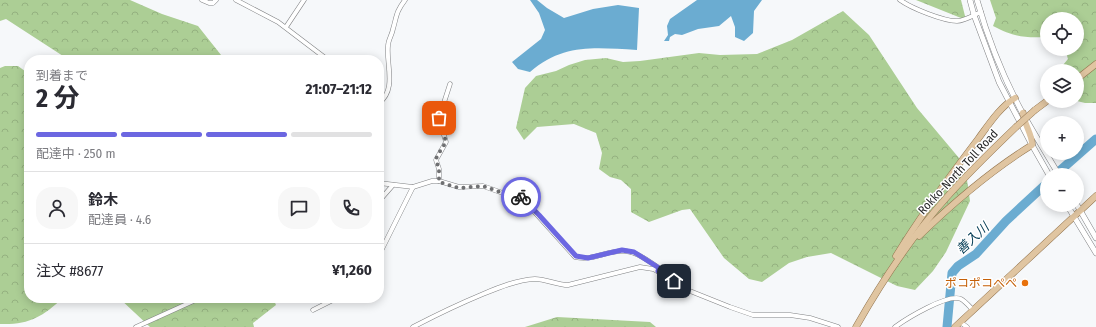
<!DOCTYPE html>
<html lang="ja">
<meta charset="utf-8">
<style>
body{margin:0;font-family:"Fira Sans Condensed","Noto Sans JP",sans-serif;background:#f7f7f7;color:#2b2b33;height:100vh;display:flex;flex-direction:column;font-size:15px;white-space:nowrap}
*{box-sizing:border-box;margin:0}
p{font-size:13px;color:#7c7c81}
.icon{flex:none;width:22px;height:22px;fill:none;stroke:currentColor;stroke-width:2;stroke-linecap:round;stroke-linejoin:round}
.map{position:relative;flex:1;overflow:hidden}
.details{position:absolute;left:24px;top:55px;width:360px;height:248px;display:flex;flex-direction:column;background:#fff;border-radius:16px;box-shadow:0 2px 10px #0003}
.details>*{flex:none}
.tools{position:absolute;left:1040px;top:12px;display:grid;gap:8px}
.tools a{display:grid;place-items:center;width:44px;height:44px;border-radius:50%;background:#fff;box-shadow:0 2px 10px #0003;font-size:20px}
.pin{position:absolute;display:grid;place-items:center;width:34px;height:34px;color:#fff;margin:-17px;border-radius:8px;box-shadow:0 2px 6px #0006}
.courier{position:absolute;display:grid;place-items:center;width:40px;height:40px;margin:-20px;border:3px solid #6c67e1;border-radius:50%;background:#fff;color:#222;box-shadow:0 1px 5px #0007}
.headline em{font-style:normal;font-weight:700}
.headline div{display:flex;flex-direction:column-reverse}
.headline{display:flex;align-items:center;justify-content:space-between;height:68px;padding:0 12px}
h1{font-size:26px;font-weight:700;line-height:30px}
.bar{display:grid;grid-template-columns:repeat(4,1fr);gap:6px 4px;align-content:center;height:48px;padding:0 12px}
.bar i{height:5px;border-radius:3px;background:#e1e1e2}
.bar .active{background:#6c67e1}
.bar p{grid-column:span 4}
.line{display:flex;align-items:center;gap:10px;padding:0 12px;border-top:1px solid #e1e1e2}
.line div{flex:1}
.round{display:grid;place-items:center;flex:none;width:42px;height:42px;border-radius:16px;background:#f7f7f7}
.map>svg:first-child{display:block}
.forest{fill:url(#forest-crowns)}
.water{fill:#6bacd1}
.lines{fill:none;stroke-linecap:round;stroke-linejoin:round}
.river{stroke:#6bacd1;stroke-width:9}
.minor-casing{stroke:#808284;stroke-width:5}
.tertiary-casing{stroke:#808284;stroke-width:6}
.primary-casing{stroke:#92744e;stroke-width:7}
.minor{stroke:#fff;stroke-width:4}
.tertiary{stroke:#fff;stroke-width:5}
.primary{stroke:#e0c5a1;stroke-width:6}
.primary-bridge-casing{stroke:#92744e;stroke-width:7;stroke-linecap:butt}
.primary-bridge{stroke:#e0c5a1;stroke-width:6}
.done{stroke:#6f7072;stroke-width:4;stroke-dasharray:0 7.2}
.route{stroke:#6c67e1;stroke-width:5}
.food-dot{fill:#e8710a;stroke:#fff;stroke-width:1.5}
.labels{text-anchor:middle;stroke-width:3;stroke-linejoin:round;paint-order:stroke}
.street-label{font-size:12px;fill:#262728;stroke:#fff}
.food-label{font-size:12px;fill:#c56008;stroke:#fff;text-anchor:end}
.water-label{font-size:13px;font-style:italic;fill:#003a53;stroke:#fff}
</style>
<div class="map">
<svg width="1096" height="327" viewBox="0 0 1096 327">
<defs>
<pattern id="forest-crowns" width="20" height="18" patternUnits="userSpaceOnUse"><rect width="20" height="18" fill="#acce95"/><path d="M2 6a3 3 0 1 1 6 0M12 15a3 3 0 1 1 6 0" fill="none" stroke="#94b180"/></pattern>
</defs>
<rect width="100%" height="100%" fill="#f6f8fa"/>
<g class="forest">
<polygon points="0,0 130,0 162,14 198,26 225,60 76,60 63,56 6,19 0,21"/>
<polygon points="916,0 961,0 966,20"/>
<path d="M990,0H1096V103H1085L1077,101V71H1058L1068,59L1065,49H1077V19H1047V37C1024,38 1014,37 993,26L996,18Z"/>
<polygon points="843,11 869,35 917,108 959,158 966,173 970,201 946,252 933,271 915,290 897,286 831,253 807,257 789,263 762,282 749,279 724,258 690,209 682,210 649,222 631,212 631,189 621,180 610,177 599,169 602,153 596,133 574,124 537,127 524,140 516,128 525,88 536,76 556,71 569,65 585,60 606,58 623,62 640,61 699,53 720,55 757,54 792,40"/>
<path d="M5,66H18L29,74V298H63C42,317 29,325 0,324V68Z"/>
<polygon points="119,298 273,298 276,305 253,323 254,327 150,327"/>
<polygon points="557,317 650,322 656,327 525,327"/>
</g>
<g class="water">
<path d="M530,0H537L547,8L564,18L593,9L618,5L639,8L637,50C595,48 564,43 530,72L518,69L512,62L541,39L545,30L539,13Z"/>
<polygon points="697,0 762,0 754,11 753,33 744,41 735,37 735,27 731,16 719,26 698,29 682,35 675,34 670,37 669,41 664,41 668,35 667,26 670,19"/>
</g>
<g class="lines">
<g class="river">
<polyline points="1055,175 1096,139"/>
<polyline points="947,327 952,273 958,266 976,254 1006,221 1047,183"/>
</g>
<defs>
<g id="minor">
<polyline points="202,0 209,3 213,3 216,0"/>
<polyline points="236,0 278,22 328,60"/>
<path d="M900,0C911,8 943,21 957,21C964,21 974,15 981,12"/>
<polyline points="286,27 304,0"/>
<path d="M379,103C397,89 386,65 388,46C388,40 392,35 393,29C397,15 396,12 405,0"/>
<polyline points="439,181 439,169 436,160 446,142 439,118 450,84"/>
<path d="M379,183L413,187L432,181H439L459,187L483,186L511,196L521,197L575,257C594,261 605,251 622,251C635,250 648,261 659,268L657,271"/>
<polyline points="379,201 393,185"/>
<polyline points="381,251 413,187"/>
<polyline points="313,310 337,298"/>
<polyline points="960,322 967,327"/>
<polyline points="136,327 200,298"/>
<path d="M413,327C436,315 459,304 483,294C500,287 517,280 535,279C546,279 557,285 568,285L640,267L653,269L668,276L680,287L730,307L753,315H790L810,318L838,327"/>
<path d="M895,327C906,319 948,293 961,299C965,301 970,307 973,310"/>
</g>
<g id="tertiary">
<polyline points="970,0 974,15 999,82 1032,145 1049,175"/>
<path d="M977,0C988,39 1004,79 1023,114C1035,135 1047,155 1059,175"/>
<polyline points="1067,205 1096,253"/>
<polyline points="1077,205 1096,238"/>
</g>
<g id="primary">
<polyline points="1077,79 1096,64"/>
<polyline points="1035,110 1047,101"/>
<path d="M919,236C954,202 990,171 1032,145C1033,136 1024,124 1023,113"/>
<path d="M896,256C921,215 949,177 978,139C989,124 1000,107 1015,98"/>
<path d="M856,327C882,281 912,236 947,197C969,172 992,150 1016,127"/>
<polyline points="955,327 1096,196"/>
</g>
</defs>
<use href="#minor" class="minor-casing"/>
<use href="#tertiary" class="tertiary-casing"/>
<use href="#primary" class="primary-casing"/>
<use href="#minor" class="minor"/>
<use href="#tertiary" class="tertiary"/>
<use href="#primary" class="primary"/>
<defs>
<polyline id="primary-bridge" points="1016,127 1035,110"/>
</defs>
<use href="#primary-bridge" class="primary-bridge-casing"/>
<use href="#primary-bridge" class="primary-bridge"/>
</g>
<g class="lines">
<polyline class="done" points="439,118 446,142 437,156 436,160 439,169 439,182 459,188 483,186 511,196 521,197"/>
<polyline class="route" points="521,197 539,215 576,256 588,258 622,250 634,252 659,268 658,271 668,276 674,281"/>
</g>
<circle class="food-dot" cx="1025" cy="283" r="4"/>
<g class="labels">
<g class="street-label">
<text transform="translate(958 172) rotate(-47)" y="4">Rokko-North Toll Road</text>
</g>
<g class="food-label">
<text x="1017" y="287">ポコポコぺぺ</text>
</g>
<g class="water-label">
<text transform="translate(972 238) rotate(-43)" y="5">善入川</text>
</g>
</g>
</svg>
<div class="tools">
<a><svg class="icon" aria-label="locate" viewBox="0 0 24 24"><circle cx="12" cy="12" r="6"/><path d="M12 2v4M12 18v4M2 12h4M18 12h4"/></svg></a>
<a><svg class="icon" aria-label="layers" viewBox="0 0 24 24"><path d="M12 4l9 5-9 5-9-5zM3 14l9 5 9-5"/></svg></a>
<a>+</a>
<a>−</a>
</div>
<div class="pin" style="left:439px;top:118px;background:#ea580c"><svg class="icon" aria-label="bag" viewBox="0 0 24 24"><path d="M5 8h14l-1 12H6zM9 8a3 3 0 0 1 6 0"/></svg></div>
<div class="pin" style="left:674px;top:281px;background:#1f2937"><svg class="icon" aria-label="home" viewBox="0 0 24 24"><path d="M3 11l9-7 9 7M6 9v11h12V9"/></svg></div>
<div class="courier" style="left:521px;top:197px"><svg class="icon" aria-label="bike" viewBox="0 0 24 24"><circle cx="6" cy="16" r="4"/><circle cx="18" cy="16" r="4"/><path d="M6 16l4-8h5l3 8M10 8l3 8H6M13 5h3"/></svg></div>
<section class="details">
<div class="headline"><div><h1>2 分</h1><p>到着まで</p></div><em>21:07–21:12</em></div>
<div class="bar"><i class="active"></i><i class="active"></i><i class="active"></i><i></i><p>配達中 · 250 m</p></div>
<div class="line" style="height:72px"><a class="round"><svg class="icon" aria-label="person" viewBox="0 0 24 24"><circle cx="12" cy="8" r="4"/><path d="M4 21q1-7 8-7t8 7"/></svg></a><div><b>鈴木</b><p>配達員 · 4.6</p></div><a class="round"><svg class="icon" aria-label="chat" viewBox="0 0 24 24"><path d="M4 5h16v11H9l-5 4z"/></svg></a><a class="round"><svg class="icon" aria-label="phone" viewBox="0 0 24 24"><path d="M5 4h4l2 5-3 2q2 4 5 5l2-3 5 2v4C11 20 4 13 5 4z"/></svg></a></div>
<div class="line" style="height:52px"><div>注文 #8677</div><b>¥1,260</b></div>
</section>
</div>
